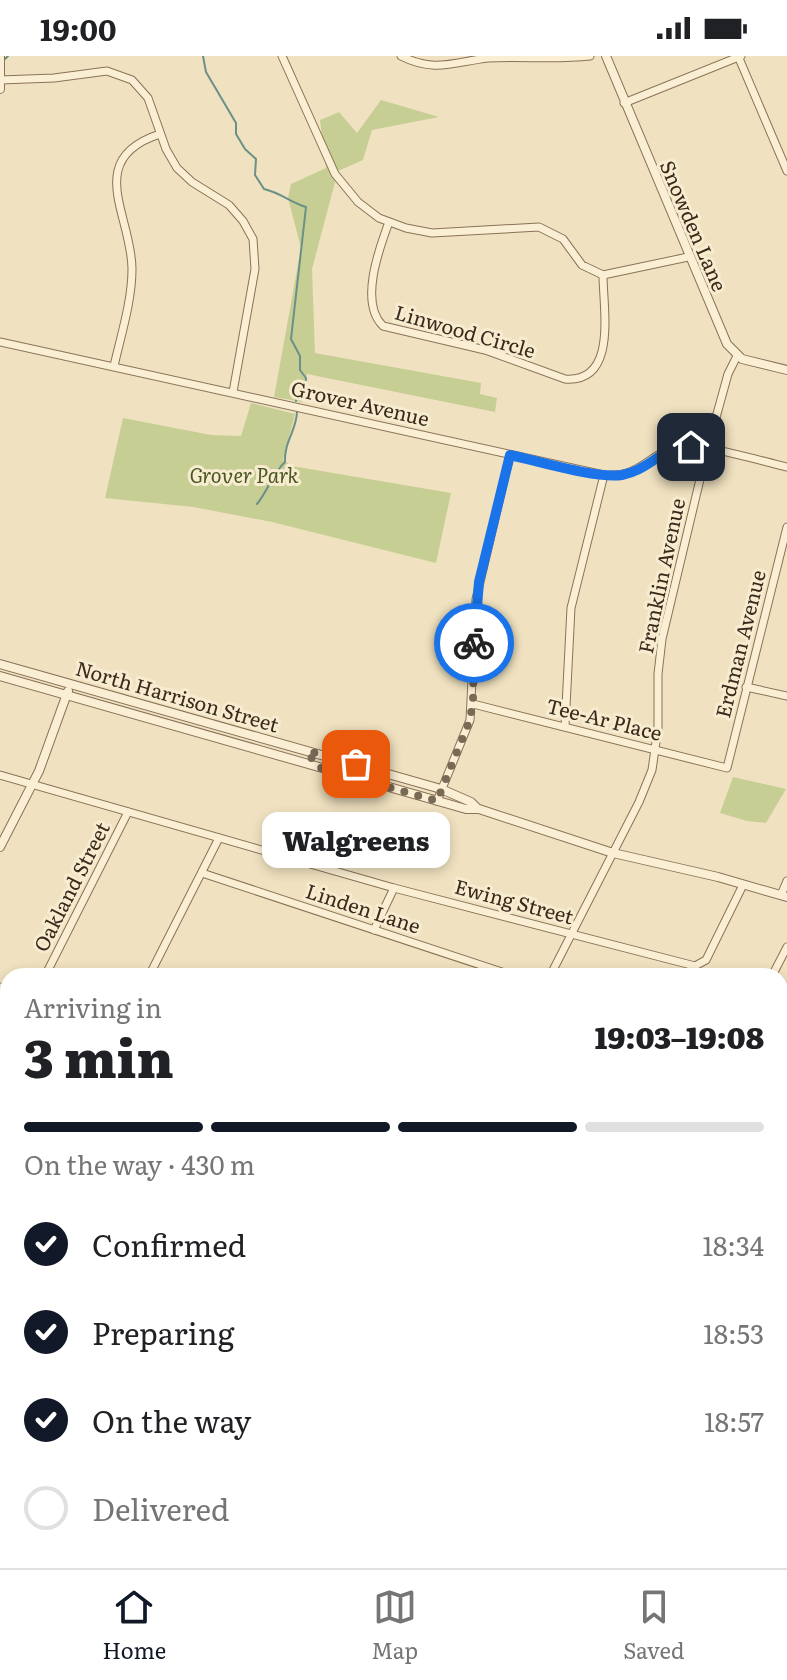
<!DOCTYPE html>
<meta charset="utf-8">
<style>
body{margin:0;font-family:Literata,serif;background:#f6f6f6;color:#202124;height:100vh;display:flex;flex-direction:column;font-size:30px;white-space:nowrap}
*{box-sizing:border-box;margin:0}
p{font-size:26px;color:#757577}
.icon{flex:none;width:44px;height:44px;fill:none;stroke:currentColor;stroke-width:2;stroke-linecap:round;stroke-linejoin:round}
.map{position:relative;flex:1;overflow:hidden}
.side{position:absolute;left:0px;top:912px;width:788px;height:600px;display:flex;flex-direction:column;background:#fff;border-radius:24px 24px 0 0;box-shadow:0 4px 12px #0003}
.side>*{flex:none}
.pin{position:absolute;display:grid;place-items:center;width:68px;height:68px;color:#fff;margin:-34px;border-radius:16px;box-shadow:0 4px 12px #0006}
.courier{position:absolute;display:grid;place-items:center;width:80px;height:80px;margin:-40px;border:6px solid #1a73e8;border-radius:50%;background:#fff;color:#222;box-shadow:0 2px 10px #0007}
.bubble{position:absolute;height:56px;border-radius:16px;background:#fff;box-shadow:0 4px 12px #0003;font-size:26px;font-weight:800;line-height:56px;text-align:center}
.summary em{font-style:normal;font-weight:800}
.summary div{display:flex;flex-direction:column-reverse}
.summary{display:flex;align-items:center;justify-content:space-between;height:136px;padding:0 24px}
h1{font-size:52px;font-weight:800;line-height:60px}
.bar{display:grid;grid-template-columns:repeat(4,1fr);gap:12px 8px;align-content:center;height:96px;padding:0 24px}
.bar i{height:10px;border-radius:6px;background:#e0e0e0}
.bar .selected{background:#111827}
.bar p{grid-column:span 4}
ol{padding:0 24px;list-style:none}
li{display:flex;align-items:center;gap:24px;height:88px}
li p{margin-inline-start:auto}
li .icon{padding:8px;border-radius:50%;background:#111827;color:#fff;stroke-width:4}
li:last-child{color:#757577}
li i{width:44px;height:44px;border:4px solid #e0e0e0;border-radius:50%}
.status{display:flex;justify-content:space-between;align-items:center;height:56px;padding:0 40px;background:#fff;direction:ltr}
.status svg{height:22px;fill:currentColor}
.dock{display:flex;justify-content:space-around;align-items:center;height:112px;border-top:2px solid #e0e0e0;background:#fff;font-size:22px;color:#757577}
.dock a{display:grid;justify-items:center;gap:4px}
.dock .selected{color:#111827}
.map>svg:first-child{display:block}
.green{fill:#c7ce94}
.cemetery{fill:#bdc393}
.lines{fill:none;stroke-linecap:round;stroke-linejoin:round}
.stream{stroke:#6a9087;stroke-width:2}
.minor-casing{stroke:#8a7257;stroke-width:9}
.tertiary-casing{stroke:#8a7257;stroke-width:10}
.minor{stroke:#faefd4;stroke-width:7}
.tertiary{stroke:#faefd4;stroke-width:8}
.done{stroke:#796a55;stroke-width:8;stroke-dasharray:0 14.4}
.route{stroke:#1a73e8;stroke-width:10}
.labels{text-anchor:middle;stroke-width:6;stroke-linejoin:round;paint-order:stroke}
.street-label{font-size:20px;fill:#392a1c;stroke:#f7ecd0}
.park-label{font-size:20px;font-style:italic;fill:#495622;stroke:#f7ecd0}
</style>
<div class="status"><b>19:00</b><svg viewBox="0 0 49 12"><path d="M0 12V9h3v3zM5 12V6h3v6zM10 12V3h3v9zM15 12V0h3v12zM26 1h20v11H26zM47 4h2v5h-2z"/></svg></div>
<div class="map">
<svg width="787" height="1512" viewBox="0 0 787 1512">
<rect width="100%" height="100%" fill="#f0e2c0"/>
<g class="green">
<polygon points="381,44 439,61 372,74 363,104 338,115 312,213 315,297 481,327 480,338 497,342 495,356 307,318 302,346 274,341 301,192 288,142 291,128 326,112 320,64 339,56 357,77"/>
<polygon points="251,347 295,358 283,404 292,410 451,437 436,507 272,466 193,451 105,442 123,362 211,379 241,380"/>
<polygon points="733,721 786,733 766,767 747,765 720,757"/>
</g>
<polygon class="cemetery" points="780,1422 787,1425 787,1512 737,1512 738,1504 780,1504"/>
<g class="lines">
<g class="stream">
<path d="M203,0L206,16L236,67V78L245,93L256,103L255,119L264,133C281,137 290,146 306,151L291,283L300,300V314L306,322L305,331L296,340V345"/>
<polyline points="5,3 8,0"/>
<path d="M257,448C268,435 272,418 285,406C284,385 297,374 297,355"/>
</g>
<defs>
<g id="minor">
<polyline points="282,0 335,118 358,146 379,162 406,172 432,177 539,171 563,183 582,209 603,219 688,201"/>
<path d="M401,0C435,17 454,6 488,2C521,0 555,4 590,0"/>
<polyline points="738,0 787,115"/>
<polyline points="0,24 54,22 107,15 132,24 148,42 166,93 177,112 192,126 229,149 243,165 253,183 255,213 233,336"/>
<polyline points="624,47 741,0"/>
<path d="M389,166C379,193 359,247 383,270L485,294L565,323C618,327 603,253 603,219"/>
<path d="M0,286L604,419C642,422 648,397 678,391C703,387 760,405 787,411"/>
<path d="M114,310C121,279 132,245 132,213C132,160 83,103 160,78"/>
<polyline points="746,631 787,640"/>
<polyline points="473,648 727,712 787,471"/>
<polyline points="565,670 571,552 604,419"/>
<polyline points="0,719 394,832 695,910 706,904 743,829"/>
<polyline points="437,745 470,664 476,543 510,399"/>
<polyline points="202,817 514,920"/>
<polyline points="781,839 787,825"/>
<polyline points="374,874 394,832"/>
<polyline points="45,920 128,756"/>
<polyline points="149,920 219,782"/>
<polyline points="550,920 639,746 652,714 658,672 658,618 662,583 707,394 728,318 737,300"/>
<polyline points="772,920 787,891"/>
<polyline points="0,931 8,935"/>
<polyline points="0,1008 8,992"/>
<polyline points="780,1055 787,1059"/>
<polyline points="780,1114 784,1106"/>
<polyline points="780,1138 787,1142"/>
<polyline points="0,1173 8,1173"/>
<polyline points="0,1277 8,1281"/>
<polyline points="780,1282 787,1267"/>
<polyline points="780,1332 787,1337"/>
<polyline points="0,1393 8,1398"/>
<polyline points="780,1419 787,1422"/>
<polyline points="215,1504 230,1512"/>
<polyline points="450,1504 468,1512"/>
<polyline points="660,1504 682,1512"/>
<polyline points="0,1510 4,1512"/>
<polyline points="47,1512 52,1504"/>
<polyline points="246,1512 250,1504"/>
<polyline points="470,1512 474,1504"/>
<polyline points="730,1512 731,1504"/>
</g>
<g id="tertiary">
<polyline points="606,0 727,288 742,303 787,314"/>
<polyline points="0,33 0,0"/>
<polyline points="0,608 441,733 471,746 478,753"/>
<polyline points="0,620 466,753 479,753 613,797 718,821 787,841"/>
<polyline points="357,716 371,720 380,714"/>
<polyline points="0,791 39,715 68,635"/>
<polyline points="780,1028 787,1014"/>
<polyline points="648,1512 651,1504"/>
</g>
</defs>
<use href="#minor" class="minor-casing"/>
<use href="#tertiary" class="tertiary-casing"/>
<use href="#minor" class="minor"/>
<use href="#tertiary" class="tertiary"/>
</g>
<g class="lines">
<polyline class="done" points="356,708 308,695 314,707 321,712 437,745 470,664 473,644 474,587"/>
<path class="route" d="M474,587L479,526L510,399C538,405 596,423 622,419C650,414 660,391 691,391"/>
</g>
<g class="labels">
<g class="street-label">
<text transform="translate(693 170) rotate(67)" y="7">Snowden Lane</text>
<text transform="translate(465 276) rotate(16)" y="7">Linwood Circle</text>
<text transform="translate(360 348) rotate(13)" y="7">Grover Avenue</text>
<text transform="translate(662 520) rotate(-78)" y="7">Franklin Avenue</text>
<text transform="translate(741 588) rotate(-76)" y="7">Erdman Avenue</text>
<text transform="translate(177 641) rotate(16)" y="7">North Harrison Street</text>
<text transform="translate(604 664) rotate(14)" y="7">Tee-Ar Place</text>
<text transform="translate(72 831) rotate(-63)" y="7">Oakland Street</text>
<text transform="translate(514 846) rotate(15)" y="7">Ewing Street</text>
<text transform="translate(363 853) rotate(18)" y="7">Linden Lane</text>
</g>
<g class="park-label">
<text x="244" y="427">Grover Park</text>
</g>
</g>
</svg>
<div class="pin" style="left:356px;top:708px;background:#ea580c"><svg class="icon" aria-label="bag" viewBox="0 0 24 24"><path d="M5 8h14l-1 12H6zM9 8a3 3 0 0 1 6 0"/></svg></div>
<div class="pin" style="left:691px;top:391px;background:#1f2937"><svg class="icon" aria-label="home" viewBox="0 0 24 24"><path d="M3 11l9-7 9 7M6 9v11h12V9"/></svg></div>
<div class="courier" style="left:474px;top:587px"><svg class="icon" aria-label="bike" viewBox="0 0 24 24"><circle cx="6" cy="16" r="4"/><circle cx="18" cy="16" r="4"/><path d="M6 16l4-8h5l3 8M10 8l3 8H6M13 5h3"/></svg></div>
<div class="bubble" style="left:262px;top:756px;width:188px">Walgreens</div>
<section class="side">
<div class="summary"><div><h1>3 min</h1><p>Arriving in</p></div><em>19:03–19:08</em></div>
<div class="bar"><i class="selected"></i><i class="selected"></i><i class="selected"></i><i></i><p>On the way · 430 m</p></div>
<ol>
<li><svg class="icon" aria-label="check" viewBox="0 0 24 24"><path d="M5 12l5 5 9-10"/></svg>Confirmed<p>18:34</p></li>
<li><svg class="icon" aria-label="check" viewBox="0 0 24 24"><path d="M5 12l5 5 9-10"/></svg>Preparing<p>18:53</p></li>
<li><svg class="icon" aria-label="check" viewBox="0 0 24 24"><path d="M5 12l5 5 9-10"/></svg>On the way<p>18:57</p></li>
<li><i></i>Delivered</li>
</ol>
</section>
</div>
<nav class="dock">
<a class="selected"><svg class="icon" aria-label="home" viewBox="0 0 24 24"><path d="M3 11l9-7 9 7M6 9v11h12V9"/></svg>Home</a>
<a><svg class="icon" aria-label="map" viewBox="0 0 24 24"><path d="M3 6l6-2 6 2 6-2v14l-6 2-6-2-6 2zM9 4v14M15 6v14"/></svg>Map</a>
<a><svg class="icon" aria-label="saved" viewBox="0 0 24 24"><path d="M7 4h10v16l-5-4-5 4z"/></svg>Saved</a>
</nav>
